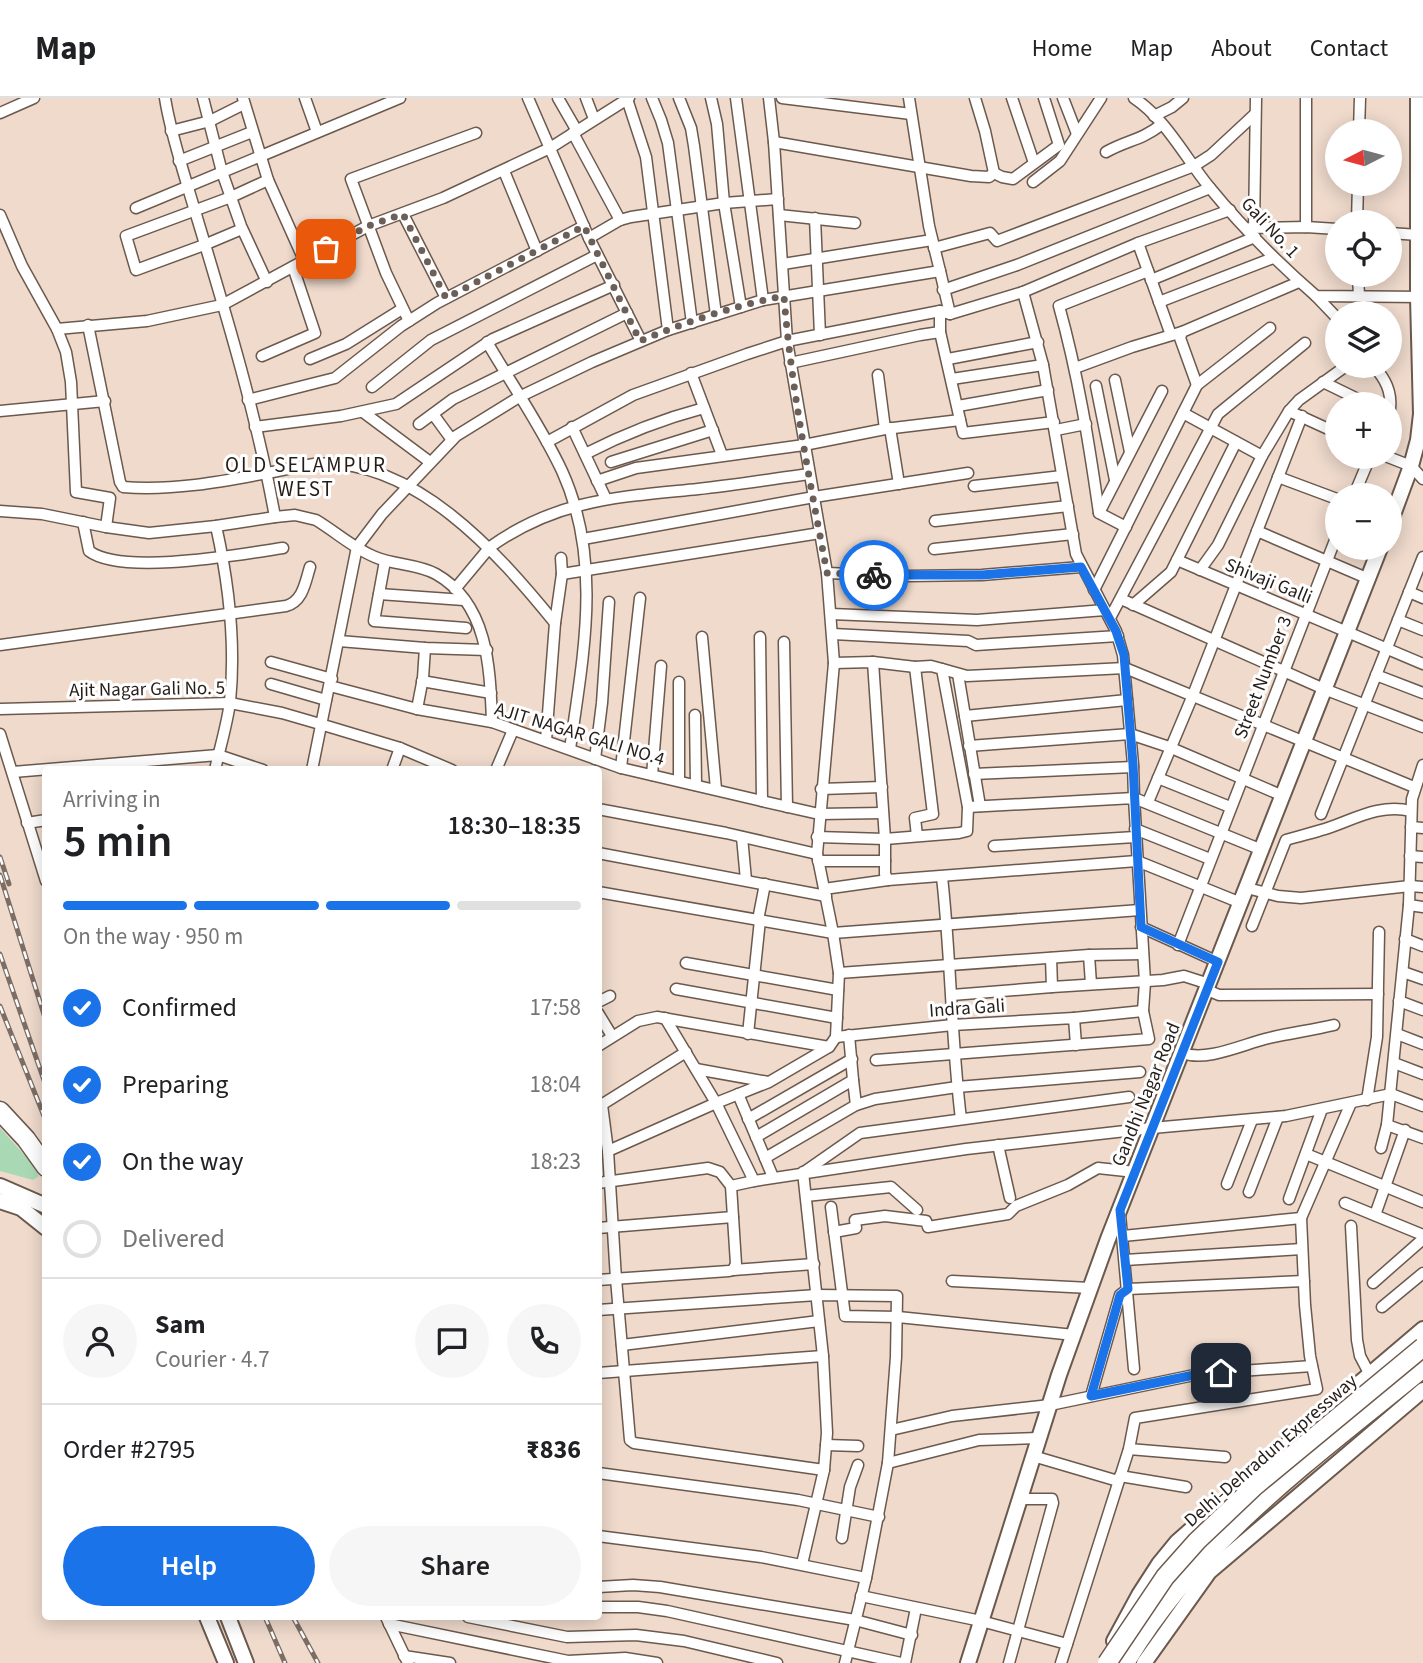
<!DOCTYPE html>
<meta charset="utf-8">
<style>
body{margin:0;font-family:"Source Sans 3",sans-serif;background:#f6f6f6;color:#202124;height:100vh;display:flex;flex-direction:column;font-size:26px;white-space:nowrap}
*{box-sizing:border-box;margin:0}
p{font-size:23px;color:#757577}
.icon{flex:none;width:38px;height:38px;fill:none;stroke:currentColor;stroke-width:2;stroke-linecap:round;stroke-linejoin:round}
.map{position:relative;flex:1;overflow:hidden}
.sheet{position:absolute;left:42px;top:668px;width:560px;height:854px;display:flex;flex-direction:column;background:#fff;border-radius:7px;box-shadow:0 4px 18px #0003}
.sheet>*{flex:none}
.needle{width:46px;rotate:264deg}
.controls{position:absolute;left:1325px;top:21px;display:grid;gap:14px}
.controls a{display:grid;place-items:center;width:77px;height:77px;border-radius:50%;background:#fff;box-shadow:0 4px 18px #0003;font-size:35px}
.pin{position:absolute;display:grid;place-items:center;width:60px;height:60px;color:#fff;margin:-30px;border-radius:14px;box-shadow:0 4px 10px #0006}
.courier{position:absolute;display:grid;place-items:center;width:70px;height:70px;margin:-35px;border:5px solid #1a73e8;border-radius:50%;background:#fff;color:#222;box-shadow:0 2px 9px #0007}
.summary em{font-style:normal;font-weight:600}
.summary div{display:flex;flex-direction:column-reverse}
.summary{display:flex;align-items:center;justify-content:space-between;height:119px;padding:0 21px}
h1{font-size:46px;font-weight:600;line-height:52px}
.bar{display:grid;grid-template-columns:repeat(4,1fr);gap:10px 7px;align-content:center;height:84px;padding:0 21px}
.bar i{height:9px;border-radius:5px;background:#e0e0e0}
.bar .active{background:#1a73e8}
.bar p{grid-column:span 4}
.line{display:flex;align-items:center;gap:18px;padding:0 21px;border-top:2px solid #e0e0e0}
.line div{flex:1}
.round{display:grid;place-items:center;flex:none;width:74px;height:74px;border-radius:37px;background:#f6f6f6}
ol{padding:0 21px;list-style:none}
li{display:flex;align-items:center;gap:21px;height:77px}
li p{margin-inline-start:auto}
li .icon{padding:7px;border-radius:50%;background:#1a73e8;color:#fff;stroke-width:4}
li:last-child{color:#757577}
li i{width:38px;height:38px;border:4px solid #e0e0e0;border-radius:50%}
.primary-button{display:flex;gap:14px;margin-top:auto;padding:14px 21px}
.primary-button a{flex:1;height:80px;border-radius:42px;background:#1a73e8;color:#fff;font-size:28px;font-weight:600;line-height:80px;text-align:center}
.primary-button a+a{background:#f6f6f6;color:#202124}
header{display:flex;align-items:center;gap:42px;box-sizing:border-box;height:98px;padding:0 35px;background:#fff;border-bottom:2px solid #e0e0e0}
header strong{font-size:33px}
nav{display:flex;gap:38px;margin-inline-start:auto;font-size:24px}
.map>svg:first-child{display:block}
.green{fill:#a9d9b4}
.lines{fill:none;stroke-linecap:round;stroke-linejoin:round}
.street-casing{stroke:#6b594d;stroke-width:13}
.secondary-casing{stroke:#6b594d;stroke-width:18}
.highway-casing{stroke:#6b594d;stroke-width:21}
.street{stroke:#fff;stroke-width:10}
.secondary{stroke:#fff;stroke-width:14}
.highway{stroke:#fff;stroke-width:18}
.rail-casing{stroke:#7c6e65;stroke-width:5}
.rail{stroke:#fff;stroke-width:2.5;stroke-dasharray:8;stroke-linecap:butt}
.highway-bridge-casing{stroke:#6b594d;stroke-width:21;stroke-linecap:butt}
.highway-bridge{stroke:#fff;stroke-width:18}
.done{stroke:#6c5f57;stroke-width:7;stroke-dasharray:0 12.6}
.route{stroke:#1a73e8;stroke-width:9}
.labels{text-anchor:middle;stroke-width:6;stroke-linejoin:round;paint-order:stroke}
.street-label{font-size:19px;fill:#251d18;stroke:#fff}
.neighbourhood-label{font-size:21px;letter-spacing:2px;fill:#251d18;stroke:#fff}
</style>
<header>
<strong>Map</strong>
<nav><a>Home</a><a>Map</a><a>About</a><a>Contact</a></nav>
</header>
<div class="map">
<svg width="1423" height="1565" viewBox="0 0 1423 1565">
<rect width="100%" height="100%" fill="#efdacc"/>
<polygon class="green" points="0,1030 29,1062 39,1078 33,1082 0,1073"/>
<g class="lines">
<defs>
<g id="street">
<path d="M165,0C170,32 180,62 189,93C221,200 255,308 275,419"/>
<polyline points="203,0 222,74 241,128 267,184"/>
<polyline points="243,0 268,82 304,162"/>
<polyline points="305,0 317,34"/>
<polyline points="528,0 589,140 641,243"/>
<polyline points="558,0 577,33"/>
<polyline points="586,0 594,21"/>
<polyline points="652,0 661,22 668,45 692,225"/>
<polyline points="679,0 691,30 694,48 716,217"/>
<polyline points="711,0 717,26 724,105 741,209"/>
<polyline points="736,0 763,202"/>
<polyline points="782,0 911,16"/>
<polyline points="975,0 985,33 994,75"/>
<polyline points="1012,0 1034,65"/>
<polyline points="1063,0 1077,36"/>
<path d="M1134,0C1166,21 1186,61 1210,90C1242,129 1278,165 1316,198L1422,199"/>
<polyline points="1306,0 1306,129"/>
<polyline points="627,1 646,59 668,232"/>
<polyline points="0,15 34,0"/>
<polyline points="1154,18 1172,9 1183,0"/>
<polyline points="171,33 210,23 244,6"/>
<polyline points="1359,33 1360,0"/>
<polyline points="573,35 620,122"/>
<polyline points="774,44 971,78 989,79 994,75"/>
<path d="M1106,54C1127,42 1140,43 1161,27"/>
<polyline points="179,63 252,34"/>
<polyline points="504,73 537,153"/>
<polyline points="994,75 1002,79 1013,81 1059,47 1044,0"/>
<polyline points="1033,84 1060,63 1101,0"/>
<polyline points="136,110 400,0"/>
<polyline points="403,116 446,200"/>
<path d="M0,117L22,168L57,231L66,254L71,284L76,394L110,400L106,429L149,435L216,428L275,419L295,417L316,422C336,434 353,450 375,459C394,467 418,466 436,476C489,506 490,572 492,624"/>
<polyline points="779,117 855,125"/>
<polyline points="815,120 820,237"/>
<polyline points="1357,124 1358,86"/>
<polyline points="1250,130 1306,129 1337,131"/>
<polyline points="1254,130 1256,0"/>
<polyline points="242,131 204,147 136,172 126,138 231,99 268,82"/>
<polyline points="1390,135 1418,137"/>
<polyline points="589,140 620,122 631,119 724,105 778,101"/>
<polyline points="1138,145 1171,237"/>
<polyline points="934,150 990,135 997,143 1194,68 1211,57 1254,17"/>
<polyline points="783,166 932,142"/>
<polyline points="940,173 950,216"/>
<polyline points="1358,177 1359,198"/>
<polyline points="1151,182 1255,139"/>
<polyline points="943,192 1017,167 1210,90"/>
<polyline points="1023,194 1043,267 1076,456 1116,533 1123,557 1133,666 1134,700 1262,752"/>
<polyline points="1316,198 1337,220"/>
<polyline points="1159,204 1273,160"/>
<polyline points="940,213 950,216 1023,194 1138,145 1230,112"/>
<polyline points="409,223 386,175 351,81 476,35"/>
<path d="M88,227L120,384L123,389C171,393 220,384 267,375C282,373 298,368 314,366C413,358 499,456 555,525"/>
<polyline points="57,231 147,223 222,207 368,128 443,100 550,50 629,0"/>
<path d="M487,244C512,287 541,328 562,373C603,463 583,558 570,651"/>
<polyline points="262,258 315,235 293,169"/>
<polyline points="310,261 346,246 402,211"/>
<polyline points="948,261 1038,244"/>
<polyline points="790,265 920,237 940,234"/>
<path d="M1374,268C1385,281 1392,293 1390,311"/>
<polyline points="1075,270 1132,249 1182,234"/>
<polyline points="691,275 722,357"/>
<polyline points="952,281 1043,267"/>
<polyline points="1115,282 1130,354"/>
<polyline points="1323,284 1368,306"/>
<polyline points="1197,287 1180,240 1182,234 1299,184"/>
<polyline points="1096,288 1115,382"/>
<polyline points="372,289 431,242 597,157"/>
<polyline points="248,302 335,280 401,228 437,205 584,128"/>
<polyline points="958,308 1048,292"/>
<polyline points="0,313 105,303"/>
<polyline points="1289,313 1299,302 1346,268"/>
<polyline points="363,314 430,364"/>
<polyline points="1183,315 1262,358"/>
<polyline points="433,316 452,342"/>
<polyline points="419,326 453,301 627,215"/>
<polyline points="255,329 341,318 396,306 493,241 614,187"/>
<polyline points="572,329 606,401"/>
<polyline points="890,330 899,386"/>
<polyline points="885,331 960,322"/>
<polyline points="1056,332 1086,326"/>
<polyline points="547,344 633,297 747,256 787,243 940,213 940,234 963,335 1054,324"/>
<path d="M585,356C624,336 662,321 704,310"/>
<polyline points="1388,359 1411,368 1423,381"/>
<polyline points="611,364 713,332"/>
<polyline points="1278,379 1337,401"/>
<polyline points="597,383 636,370 804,347 885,331 878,277"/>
<polyline points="974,388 1062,378"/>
<polyline points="1354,397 1370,359"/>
<polyline points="0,413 42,416 106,429"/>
<polyline points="1099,415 1162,293"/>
<polyline points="935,423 1068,408"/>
<path d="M83,424L89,453C122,478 242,456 283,450"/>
<path d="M1126,429L1099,415C1089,345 1078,276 1059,208L1148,173"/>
<polyline points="1257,433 1369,481"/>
<polyline points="583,441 814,399 968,375"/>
<polyline points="934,451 1073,436"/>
<polyline points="1177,462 1423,566"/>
<polyline points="385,463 374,523 466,530"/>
<polyline points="1200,472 1218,447 1262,358 1289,313 1337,335"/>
<polyline points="827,475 907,478 982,477 1081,469"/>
<polyline points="562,476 820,435"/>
<path d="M455,491L490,449C557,401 619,399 698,391C735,387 772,381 809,376"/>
<polyline points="1094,492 1197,287 1270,230"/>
<polyline points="1409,494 1423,500"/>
<polyline points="379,496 464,502"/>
<polyline points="1121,501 1324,591 1423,629"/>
<polyline points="1133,507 1171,474 1236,344"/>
<polyline points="831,516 977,522 1105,512"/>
<polyline points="1110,520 1218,316 1305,245"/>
<polyline points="1398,522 1423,532"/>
<polyline points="833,536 968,543 976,547 1118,538"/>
<polyline points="702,539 716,691"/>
<polyline points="760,539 762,703"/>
<polyline points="339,543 425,550 487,552"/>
<polyline points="784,544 787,709"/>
<path d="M0,547L286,508C303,503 305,485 310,469"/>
<polyline points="271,564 332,581"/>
<polyline points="834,565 873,564 885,741 885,776 888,782 1137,763 1241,805"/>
<polyline points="915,569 933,716 915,720 917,738"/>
<polyline points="942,571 967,578 1125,570 1414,689"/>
<polyline points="958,576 980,708"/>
<polyline points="1376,577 1423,595"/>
<polyline points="422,583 491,595"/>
<polyline points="271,586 326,602"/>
<polyline points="330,588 417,611 492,624 621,670 762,703 819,716 883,715"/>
<polyline points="0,611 230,605 282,615 320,626 400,650 452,672"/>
<polyline points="417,611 423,580 425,550"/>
<polyline points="695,617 696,687"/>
<polyline points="965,618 1127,602"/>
<polyline points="0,636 46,783"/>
<polyline points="546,642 555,525 562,476 561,460"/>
<polyline points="969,648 1130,636 1169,649 1283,698"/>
<polyline points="595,661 602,605 609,504"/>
<polyline points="621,670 640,500"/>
<path d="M215,672C220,649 227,627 230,604C236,544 229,486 216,428"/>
<polyline points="312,672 357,449 382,416 456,338 519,299 592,264 668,232 763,202 940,173 929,128 909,0"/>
<polyline points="392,672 400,650"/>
<polyline points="496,672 513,632"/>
<polyline points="13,674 218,657 263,672"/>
<polyline points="974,676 1133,669"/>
<polyline points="652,677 661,568"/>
<polyline points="1158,680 1230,709"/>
<polyline points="679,683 679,584"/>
<polyline points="821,691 882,689"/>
<polyline points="1148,704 1193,597 1302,318"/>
<polyline points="598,711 726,735 817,756"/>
<polyline points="1321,716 1423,459"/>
<polyline points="27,725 46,722"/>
<polyline points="1411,729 1423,730"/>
<polyline points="1135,731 1210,761"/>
<polyline points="742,739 746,782"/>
<polyline points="817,739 885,741 959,735 967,733 968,709 942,571 931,568 915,569 873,564"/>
<polyline points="994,748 1135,739"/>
<polyline points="598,755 826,798"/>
<polyline points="1410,758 1423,759"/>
<polyline points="818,763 885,763"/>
<path d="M942,779C951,859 951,940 961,1021"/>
<polyline points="1247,790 1278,798 1301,800 1410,788 1423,789"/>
<polyline points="824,791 888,782"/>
<polyline points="598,794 833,835 1140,812"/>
<polyline points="1409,807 1423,809"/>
<polyline points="758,822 765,786"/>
<path d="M1252,828L1286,742C1299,738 1312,735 1325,731C1353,722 1380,705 1411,713"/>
<polyline points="1141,829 1218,864"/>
<polyline points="1405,841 1423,848"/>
<polyline points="1178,847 1337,437"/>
<polyline points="1089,857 1143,856"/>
<polyline points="686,865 838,892"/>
<polyline points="1403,874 1423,881"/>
<polyline points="839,875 1089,857 1091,886"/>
<polyline points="1052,889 1163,882 1184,878 1209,886"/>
<polyline points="676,891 837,920"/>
<polyline points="1207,892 1219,897 1378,896"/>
<polyline points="952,897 1052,889 1051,860"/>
<polyline points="1399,903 1423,912"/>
<polyline points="598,904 610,898"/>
<polyline points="598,915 612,938"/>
<polyline points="665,920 716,1005 754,1083 966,1051 1152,1030 1286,1018 1391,996 1423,1008"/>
<polyline points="1074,920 1143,913"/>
<polyline points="748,936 760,822"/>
<polyline points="1397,936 1423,946"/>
<polyline points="836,939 953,927 1074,920 1076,947"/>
<polyline points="598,948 638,923 657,919 829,949 836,939 839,875 833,835 817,756 834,565 827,475 787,243 774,44 769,0"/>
<path d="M1182,955C1208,964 1243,946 1269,940C1290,935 1313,932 1334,927"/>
<polyline points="876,962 1149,941 1143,913 1145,884 1134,700 968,709"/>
<polyline points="1394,965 1423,976"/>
<polyline points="696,971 768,984"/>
<polyline points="853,982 856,1007"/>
<polyline points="738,996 773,1079"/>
<polyline points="1367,1002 1377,939 1379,834"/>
<polyline points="602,1007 608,1053 616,1181 630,1342 634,1345 824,1372"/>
<polyline points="598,1009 686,954"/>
<polyline points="748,1021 852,961"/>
<polyline points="1387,1027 1423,1040"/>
<polyline points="756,1039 853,982 849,937"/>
<polyline points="998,1047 1010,1100"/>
<polyline points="1381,1050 1387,1027 1409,807 1412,701 1423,667"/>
<polyline points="608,1053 716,1005 769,984 829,949"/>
<polyline points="1306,1056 1423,1104"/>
<polyline points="765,1060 856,1007 875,1001 957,989 1140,974"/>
<polyline points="804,1074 860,1035 1129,999"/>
<polyline points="598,1085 708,1070 720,1074 731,1088 736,1166 733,1172 729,1173 598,1182"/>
<polyline points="1227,1086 1252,1022"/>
<polyline points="731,1088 754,1083"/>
<polyline points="1249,1094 1278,1019"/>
<polyline points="806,1098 891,1089 917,1112"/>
<polyline points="1289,1101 1322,1011"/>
<polyline points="1345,1105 1423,1137"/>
<polyline points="831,1109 845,1218 898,1219 1074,1237"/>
<polyline points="1120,1116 1134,1271"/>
<polyline points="1375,1117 1405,1032"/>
<polyline points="1351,1128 1357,1242 1360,1258 1370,1277"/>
<polyline points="598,1130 733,1119"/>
<polyline points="834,1134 856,1130 855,1122 885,1118 926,1123 928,1129 1008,1116 1016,1108 1068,1087 1098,1070 1135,1074"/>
<polyline points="1123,1138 1301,1120"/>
<polyline points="1125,1162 1302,1151"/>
<polyline points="733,1172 814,1166"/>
<polyline points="952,1183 1090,1190"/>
<polyline points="1373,1185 1423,1141"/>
<polyline points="1382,1209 1423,1175"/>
<polyline points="598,1212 817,1197 897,1198 896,1259 888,1365 866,1480 845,1565"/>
<polyline points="622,1247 819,1223"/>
<polyline points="598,1275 823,1258"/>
<polyline points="1091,1298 1120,1197 1128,1191 1304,1183"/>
<polyline points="891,1332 952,1318 1050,1307 1199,1276 1312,1268"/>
<polyline points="826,1347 858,1348"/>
<polyline points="1129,1351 1225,1359"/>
<polyline points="1033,1358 1118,1383"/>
<polyline points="888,1365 979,1342 1039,1340"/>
<polyline points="598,1375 798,1402 879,1419"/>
<polyline points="1120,1378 1186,1389"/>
<polyline points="598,1438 761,1459 866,1480"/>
<polyline points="842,1440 850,1389 858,1367"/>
<polyline points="802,1466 824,1372 827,1335 823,1258 803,1074"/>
<polyline points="598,1489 633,1487 660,1489 855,1522 912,1537"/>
<polyline points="861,1498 981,1523 1067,1546"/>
<polyline points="598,1509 638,1509 667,1513 901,1565"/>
<polyline points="386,1519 408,1565"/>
<polyline points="468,1519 567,1539 636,1537 684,1543 777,1565"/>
<polyline points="389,1526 568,1563 625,1560 657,1565"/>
<polyline points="404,1558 450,1565"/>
<polyline points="905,1565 916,1510"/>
<polyline points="1009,1565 1053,1405 1052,1401 1019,1401"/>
<polyline points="1061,1565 1129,1351 1135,1320 1317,1291 1310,1258 1305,1207 1301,1120 1351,1005"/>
</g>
<g id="secondary">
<polyline points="1390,425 1411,368 1418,342 1421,316 1418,199 1418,0"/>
<polyline points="0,1088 46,1108"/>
<polyline points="0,1103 21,1110 46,1130"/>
<polyline points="207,1519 226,1565"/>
<polyline points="228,1519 246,1565"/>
<polyline points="1114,1543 1139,1497 1159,1466 1177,1444 1289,1345 1423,1231"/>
<polyline points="968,1565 1059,1277 1108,1141 1380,450"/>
<polyline points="1144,1565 1209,1474 1423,1292"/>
</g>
<g id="highway">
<polyline points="0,1013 26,1041 46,1069"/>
<path d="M1125,1565C1198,1441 1315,1359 1423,1270"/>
</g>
</defs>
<use href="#street" class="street-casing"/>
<use href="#secondary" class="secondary-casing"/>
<use href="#highway" class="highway-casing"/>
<use href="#street" class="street"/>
<use href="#secondary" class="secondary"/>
<use href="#highway" class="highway"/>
<defs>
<g id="rail">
<polyline points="0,759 9,786"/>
<polyline points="0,777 46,923"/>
<polyline points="0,856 46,988"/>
<polyline points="0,908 46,1023"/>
<polyline points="265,1519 285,1565"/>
<polyline points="293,1519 318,1565"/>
</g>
</defs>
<use href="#rail" class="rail-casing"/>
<use href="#rail" class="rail"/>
<defs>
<polyline id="highway-bridge" points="1107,1565 1165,1479 1197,1443 1255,1388 1423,1249"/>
</defs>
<use href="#highway-bridge" class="highway-bridge-casing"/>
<use href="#highway-bridge" class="highway-bridge"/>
</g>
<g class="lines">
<path class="done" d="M326,151L368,128L403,116L446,200L584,128L640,243C686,224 736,207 784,198C791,291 810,383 827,475L874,477"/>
<polyline class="route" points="874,477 982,477 1081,469 1116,533 1124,557 1133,666 1141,829 1218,864 1120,1112 1128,1191 1120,1197 1091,1298 1199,1276 1221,1275"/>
</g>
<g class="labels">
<g class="street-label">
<text transform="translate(1271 129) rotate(47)" y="7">Gali No. 1</text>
<text transform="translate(1269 482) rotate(22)" y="7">Shivaji Galli</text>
<text transform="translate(1262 579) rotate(-69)" y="7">Street Number 3</text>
<text transform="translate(147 590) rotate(-1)" y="7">Ajit Nagar Gali No. 5</text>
<text transform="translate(580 635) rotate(17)" y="7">AJIT NAGAR GALI NO.4</text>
<text transform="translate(967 909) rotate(-4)" y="7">Indra Gali</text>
<text transform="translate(1145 996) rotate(-68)" y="7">Gandhi Nagar Road</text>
<text transform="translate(1270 1352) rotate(-41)" y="7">Delhi-Dehradun Expressway</text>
</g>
<g class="neighbourhood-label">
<text x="306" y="374">OLD SELAMPUR<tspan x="306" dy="24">WEST</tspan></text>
</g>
</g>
</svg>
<div class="controls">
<a><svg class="needle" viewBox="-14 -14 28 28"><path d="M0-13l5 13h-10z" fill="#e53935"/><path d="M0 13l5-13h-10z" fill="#757577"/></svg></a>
<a><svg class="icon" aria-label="locate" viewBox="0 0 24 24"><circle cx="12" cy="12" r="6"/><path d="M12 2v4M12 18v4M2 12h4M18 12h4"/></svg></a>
<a><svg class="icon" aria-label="layers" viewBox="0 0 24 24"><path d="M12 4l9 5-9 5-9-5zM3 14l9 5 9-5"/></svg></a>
<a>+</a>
<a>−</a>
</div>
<div class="pin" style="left:326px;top:151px;background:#ea580c"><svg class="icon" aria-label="bag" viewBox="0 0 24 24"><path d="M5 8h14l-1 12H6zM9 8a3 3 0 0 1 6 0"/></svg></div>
<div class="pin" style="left:1221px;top:1275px;background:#1f2937"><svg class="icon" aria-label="home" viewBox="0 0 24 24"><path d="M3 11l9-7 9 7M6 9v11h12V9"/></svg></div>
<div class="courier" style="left:874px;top:477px"><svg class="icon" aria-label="bike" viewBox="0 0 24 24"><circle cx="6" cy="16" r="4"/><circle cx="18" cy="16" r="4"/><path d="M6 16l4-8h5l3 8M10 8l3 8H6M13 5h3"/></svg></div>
<section class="sheet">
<div class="summary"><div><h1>5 min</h1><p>Arriving in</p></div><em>18:30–18:35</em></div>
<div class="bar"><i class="active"></i><i class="active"></i><i class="active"></i><i></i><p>On the way · 950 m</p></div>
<ol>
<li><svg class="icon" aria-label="check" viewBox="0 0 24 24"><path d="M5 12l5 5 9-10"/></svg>Confirmed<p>17:58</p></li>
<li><svg class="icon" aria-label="check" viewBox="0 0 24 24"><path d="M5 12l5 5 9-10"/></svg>Preparing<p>18:04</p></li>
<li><svg class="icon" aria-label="check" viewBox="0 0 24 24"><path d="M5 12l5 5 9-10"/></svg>On the way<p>18:23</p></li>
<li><i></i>Delivered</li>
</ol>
<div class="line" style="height:126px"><a class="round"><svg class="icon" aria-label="person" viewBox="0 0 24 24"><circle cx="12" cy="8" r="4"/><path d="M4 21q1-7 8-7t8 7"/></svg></a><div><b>Sam</b><p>Courier · 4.7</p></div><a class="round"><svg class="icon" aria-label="chat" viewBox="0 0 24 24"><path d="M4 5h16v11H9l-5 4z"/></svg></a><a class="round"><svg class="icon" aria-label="phone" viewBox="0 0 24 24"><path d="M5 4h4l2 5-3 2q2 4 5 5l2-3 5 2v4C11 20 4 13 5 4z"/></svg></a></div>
<div class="line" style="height:91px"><div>Order #2795</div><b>₹836</b></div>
<div class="primary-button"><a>Help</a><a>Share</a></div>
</section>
</div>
